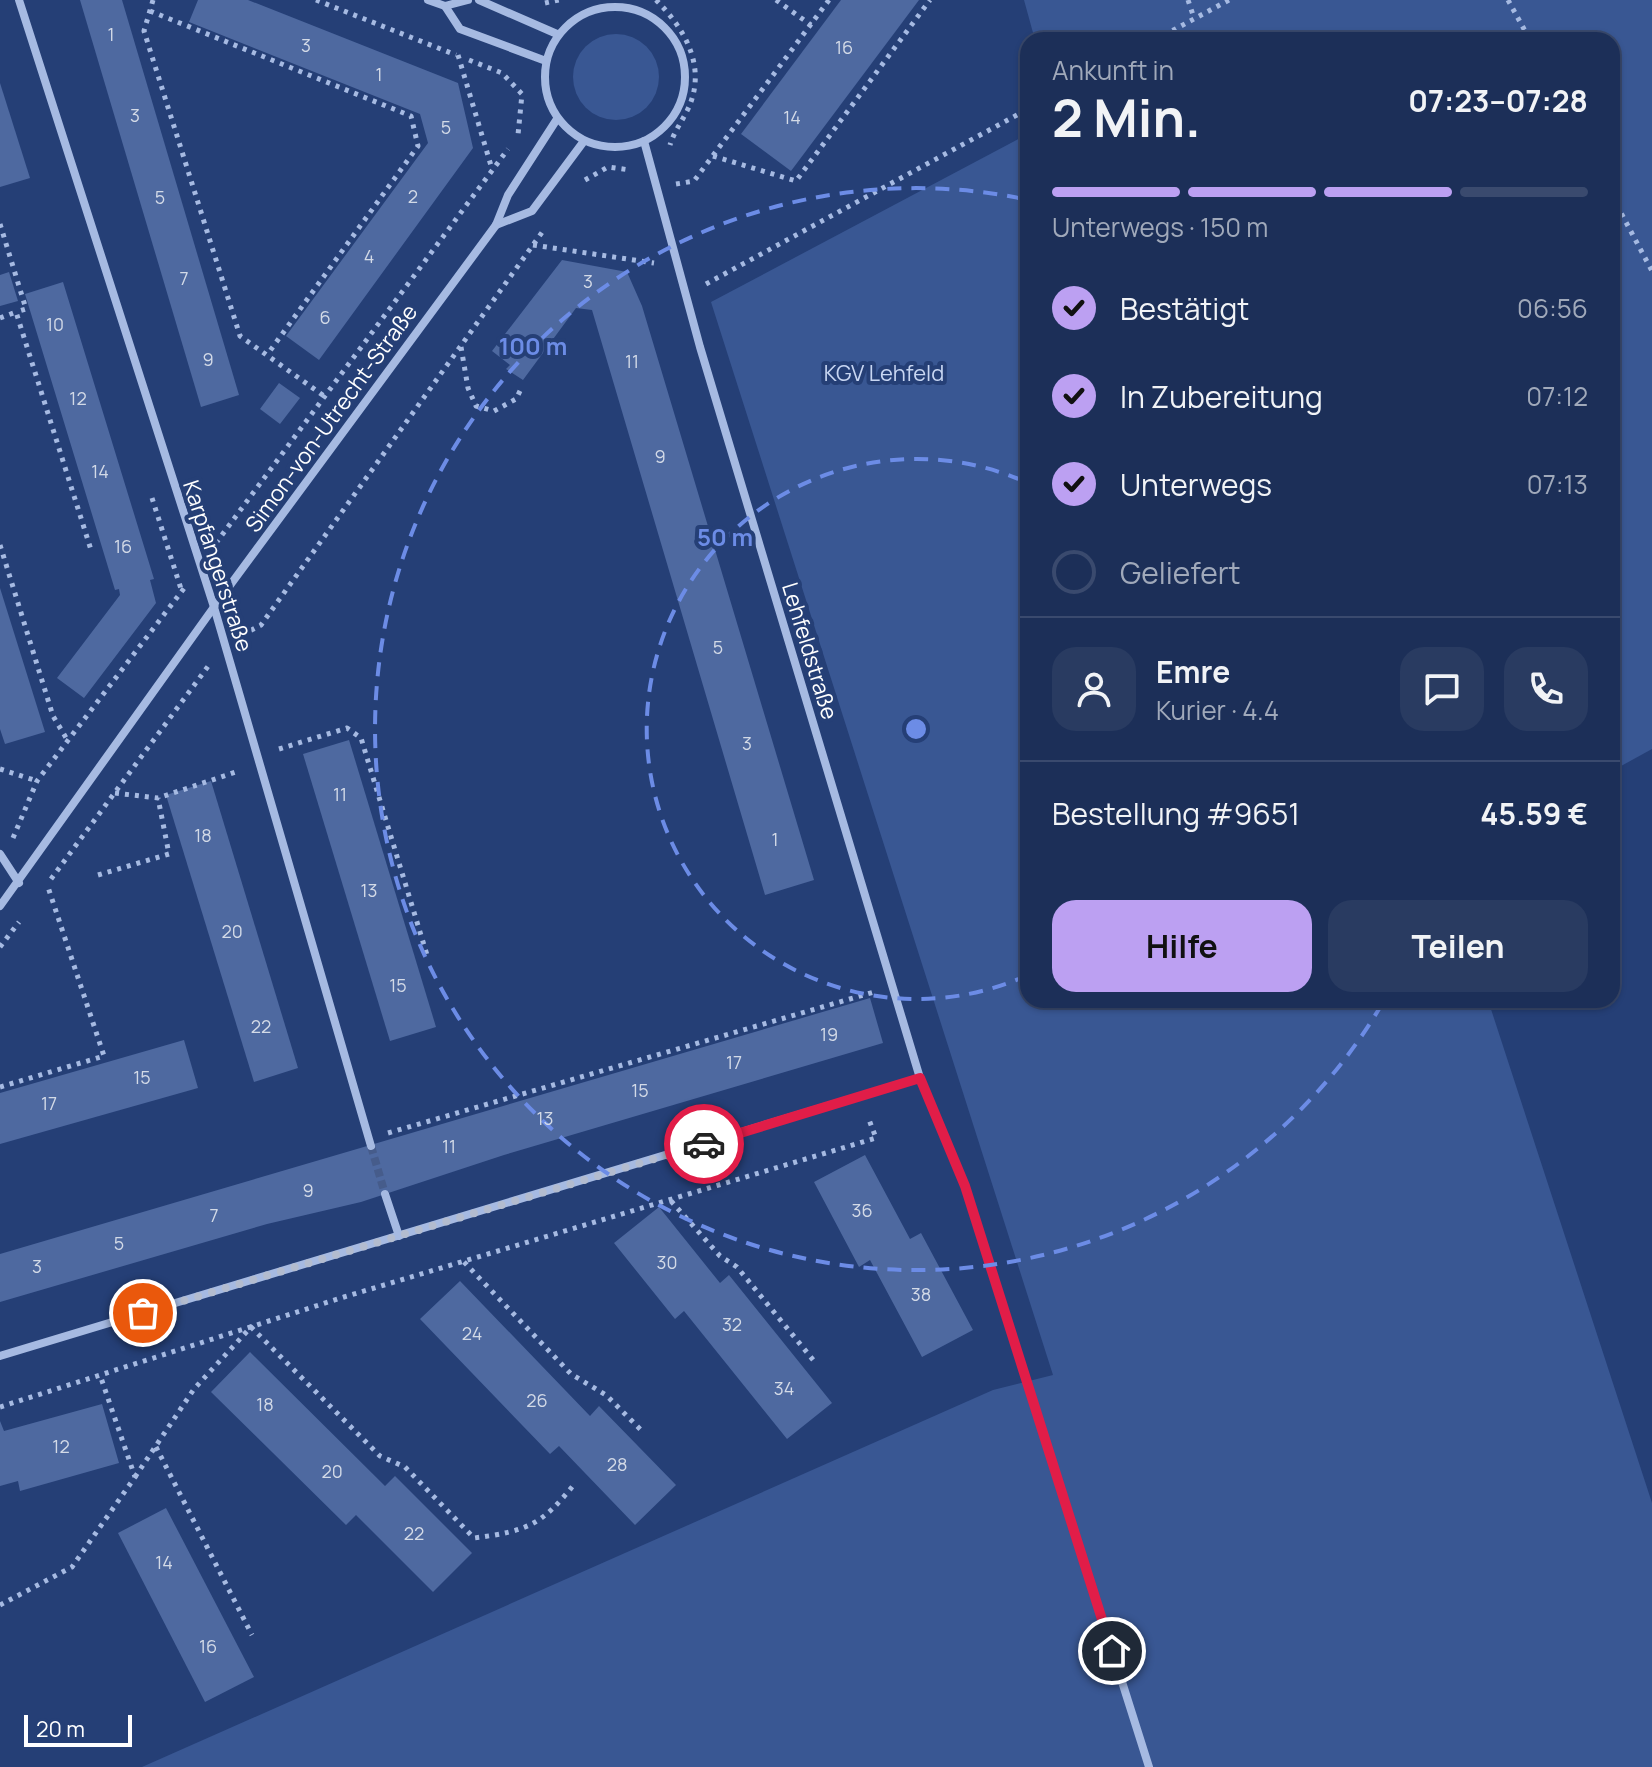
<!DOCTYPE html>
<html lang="de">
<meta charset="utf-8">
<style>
body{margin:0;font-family:Manrope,sans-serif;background:#293b61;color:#f1f3f6;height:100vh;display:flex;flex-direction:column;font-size:30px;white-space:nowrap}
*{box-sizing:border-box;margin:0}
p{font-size:26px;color:#a0a9ba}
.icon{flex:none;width:44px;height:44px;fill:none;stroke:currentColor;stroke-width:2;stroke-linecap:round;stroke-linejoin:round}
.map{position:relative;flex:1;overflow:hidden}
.sheet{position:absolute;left:1020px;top:32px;width:600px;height:976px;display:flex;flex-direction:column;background:#1c2f58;border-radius:24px;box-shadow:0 2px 6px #0004,0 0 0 2px #3a4a6e}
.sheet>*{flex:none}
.scale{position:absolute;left:24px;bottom:20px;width:108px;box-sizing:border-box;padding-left:8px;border:4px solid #fff;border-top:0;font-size:22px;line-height:28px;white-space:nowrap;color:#fff;-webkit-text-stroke:6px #253f76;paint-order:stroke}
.pin{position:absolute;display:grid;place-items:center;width:68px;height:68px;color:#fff;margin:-34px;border:4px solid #fff;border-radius:50%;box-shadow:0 2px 8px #0007}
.courier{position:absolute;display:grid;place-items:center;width:80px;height:80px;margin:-40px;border:6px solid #e11d48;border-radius:50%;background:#fff;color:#222;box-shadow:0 2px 10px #0007}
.summary em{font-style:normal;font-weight:700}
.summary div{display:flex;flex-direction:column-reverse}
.summary{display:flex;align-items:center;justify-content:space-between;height:136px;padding:0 32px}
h1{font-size:52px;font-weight:700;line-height:60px}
.bar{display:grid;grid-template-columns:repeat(4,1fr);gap:12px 8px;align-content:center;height:96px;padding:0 32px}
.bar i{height:10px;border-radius:6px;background:#3a4a6e}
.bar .on{background:#bca0f2}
.bar p{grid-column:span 4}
.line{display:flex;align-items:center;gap:20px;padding:0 32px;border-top:2px solid #3a4a6e}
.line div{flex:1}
.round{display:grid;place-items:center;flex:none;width:84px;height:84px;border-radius:24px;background:#293b61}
ol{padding:0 32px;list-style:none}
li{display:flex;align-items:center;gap:24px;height:88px}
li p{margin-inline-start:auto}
li .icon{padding:8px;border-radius:50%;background:#bca0f2;color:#111;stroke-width:4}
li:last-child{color:#a0a9ba}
li i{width:44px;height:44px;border:4px solid #3a4a6e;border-radius:50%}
.button{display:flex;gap:16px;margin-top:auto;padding:16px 32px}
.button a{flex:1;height:92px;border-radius:24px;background:#bca0f2;color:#111;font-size:32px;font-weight:700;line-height:92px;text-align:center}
.button a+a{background:#293b61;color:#f1f3f6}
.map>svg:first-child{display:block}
.green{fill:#395793}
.building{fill:#4e69a0}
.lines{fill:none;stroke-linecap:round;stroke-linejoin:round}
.minor-tunnel{stroke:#465c8b;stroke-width:8;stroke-dasharray:8 4;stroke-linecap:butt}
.path{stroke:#a6bae2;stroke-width:5;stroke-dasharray:4 6;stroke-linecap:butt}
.minor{stroke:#a6bae2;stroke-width:8}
.done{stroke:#b3bccf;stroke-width:8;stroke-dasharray:0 14.4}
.route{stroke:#e11d48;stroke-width:10}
.ring{fill:none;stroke:#6c8ce6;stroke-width:4;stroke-dasharray:14 10}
.labels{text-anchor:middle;stroke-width:8;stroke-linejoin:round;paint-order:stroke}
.number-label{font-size:18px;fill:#d3dae7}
.park-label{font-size:22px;fill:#c8d6f2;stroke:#253f76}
.street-label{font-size:22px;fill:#fff;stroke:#253f76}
.centre{fill:#6c8ce6;stroke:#253f76;stroke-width:4}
.ring-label{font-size:24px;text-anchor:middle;font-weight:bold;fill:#6c8ce6;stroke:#253f76;stroke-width:8;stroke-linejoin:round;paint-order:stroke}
</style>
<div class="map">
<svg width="1652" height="1767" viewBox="0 0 1652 1767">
<rect width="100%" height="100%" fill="#253f76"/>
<g class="green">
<polygon points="1024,0 1652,0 1652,749 1612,771 1612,40 1035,40"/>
<circle cx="616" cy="77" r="43"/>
<polygon points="1028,134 1028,1000 1488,1000 1652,1503 1652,1767 142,1767 993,1390 1053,1375 711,302"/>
</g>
<g class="building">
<polygon points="80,0 122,0 239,395 201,407"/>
<polygon points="198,0 248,0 458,83 473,148 319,360 286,336 428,143 420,114 189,22"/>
<polygon points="841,0 919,0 791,171 741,134"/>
<polygon points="0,83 30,178 0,187"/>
<polygon points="562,260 627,272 642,306 814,880 765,895 592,310 576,308 523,380 506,369 510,365 492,351"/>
<polygon points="9,272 18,301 0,306 0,275"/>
<polygon points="63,282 154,579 150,580 156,603 84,698 57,678 120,595 119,589 115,590 25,294"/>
<polygon points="279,383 300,398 280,424 260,409"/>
<polygon points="0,588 45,732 5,744 0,729"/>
<polygon points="349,740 436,1027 390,1041 303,754"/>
<polygon points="211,781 298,1068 254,1082 166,795"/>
<polygon points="870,998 883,1043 504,1155 361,1202 267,1224 0,1302 0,1254"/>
<polygon points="184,1040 198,1088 0,1144 0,1093"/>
<polygon points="865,1155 910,1239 921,1233 973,1330 922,1357 870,1260 859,1267 814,1182"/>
<polygon points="659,1207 720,1283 729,1275 832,1403 787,1439 684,1311 675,1319 614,1243"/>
<polygon points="460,1281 590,1416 599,1406 676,1485 635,1525 559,1446 550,1454 420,1319"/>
<polygon points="250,1352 385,1486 395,1476 472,1553 433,1592 356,1515 346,1525 211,1392"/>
<polygon points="102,1404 119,1463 20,1491 18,1481 0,1486 0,1421 4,1431"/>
<polygon points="166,1508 254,1677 205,1702 118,1533"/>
</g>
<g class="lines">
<polyline class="minor-tunnel" points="371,1146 385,1194"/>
<g class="path">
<polyline points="153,0 144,31 240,336 324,396"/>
<polyline points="316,0 456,55"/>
<path d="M656,0C686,30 708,69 687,111C681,123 674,132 670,145"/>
<polyline points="776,0 811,25"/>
<polyline points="1188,0 1194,18"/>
<polyline points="1508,0 1530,40"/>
<polyline points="545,3 559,0"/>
<polyline points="150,11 411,116 418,146 267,355"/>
<polyline points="1155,40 1229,0"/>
<polyline points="458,55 492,169"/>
<polyline points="469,60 502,73 522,94 518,135"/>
<polyline points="713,156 796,181 930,0"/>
<polyline points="585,180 608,167 630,170"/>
<polyline points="676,184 694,181 829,0"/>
<polyline points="1612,196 1652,271"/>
<polyline points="0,224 26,309 16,312"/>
<polyline points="533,245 654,263"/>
<polyline points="706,284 1028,109"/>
<polyline points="0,318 16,312 92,553"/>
<polyline points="461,347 468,388 476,406 494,411 516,399 521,389"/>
<polyline points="152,498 182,592"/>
<polyline points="216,543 508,149"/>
<polyline points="0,545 53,716 68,741"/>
<polyline points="242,635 261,625 543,231"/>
<polyline points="279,749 347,728 361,738 427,955"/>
<polyline points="0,769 37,781"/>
<polyline points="115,793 158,798 239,771"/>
<polyline points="13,838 37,781 185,587"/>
<polyline points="98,875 169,854 158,798"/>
<polyline points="51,879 209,665"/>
<polyline points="0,947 19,922"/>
<polyline points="0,1087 104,1056 47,884"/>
<polyline points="388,1133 874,992"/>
<polyline points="671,1201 720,1256 737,1267 814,1361"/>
<polyline points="464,1262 571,1374 606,1395 644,1433"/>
<polyline points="0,1407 344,1297 876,1138 868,1117"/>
<polyline points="156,1447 252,1635"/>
<path d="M135,1477L194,1389L251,1327L380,1456L405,1467L474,1538C528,1531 542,1525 576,1482"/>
<polyline points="0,1605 72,1567 135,1477 100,1375"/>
</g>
<g class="minor">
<polyline points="19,0 214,607 371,1146"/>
<polyline points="428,0 445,6 460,29 546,61"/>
<polyline points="479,0 557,34"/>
<polyline points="445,6 468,0"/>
<circle cx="615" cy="77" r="70"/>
<polyline points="644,141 700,347 920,1078 965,1186 1149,1767"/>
<polyline points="496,225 532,211 584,141"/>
<polyline points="0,854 19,883"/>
<polyline points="0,906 214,607 496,225 508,195 557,119"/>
<polyline points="385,1194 399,1236"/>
<polyline points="0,1356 920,1078"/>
</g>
</g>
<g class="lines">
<polyline class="done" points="143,1313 704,1144"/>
<polyline class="route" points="704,1144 920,1078 965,1186 1112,1651"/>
</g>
<g class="ring">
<path d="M1028 975A270 270 0 1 1 1028 483"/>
<path d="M1382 1004A541 541 0 1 1 1024 199"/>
</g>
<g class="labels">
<g class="number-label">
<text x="111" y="41">1</text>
<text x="306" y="52">3</text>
<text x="844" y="54">16</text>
<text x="379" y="81">1</text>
<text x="135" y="122">3</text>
<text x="792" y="124">14</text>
<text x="446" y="134">5</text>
<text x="413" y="203">2</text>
<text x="160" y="204">5</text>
<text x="369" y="263">4</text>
<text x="184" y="285">7</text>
<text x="588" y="288">3</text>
<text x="325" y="324">6</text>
<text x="55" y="331">10</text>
<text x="208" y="366">9</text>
<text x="632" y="368">11</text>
<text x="78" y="405">12</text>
<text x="660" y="463">9</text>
<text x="100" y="478">14</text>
<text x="123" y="553">16</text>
<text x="718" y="654">5</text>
<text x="747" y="750">3</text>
<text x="340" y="801">11</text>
<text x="203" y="842">18</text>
<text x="775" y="846">1</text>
<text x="369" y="897">13</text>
<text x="232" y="938">20</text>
<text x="398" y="992">15</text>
<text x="261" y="1033">22</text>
<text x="829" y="1041">19</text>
<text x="734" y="1069">17</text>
<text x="142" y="1084">15</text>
<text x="640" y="1097">15</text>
<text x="49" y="1110">17</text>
<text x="545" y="1125">13</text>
<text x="449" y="1153">11</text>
<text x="308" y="1197">9</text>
<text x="862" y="1217">36</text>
<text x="214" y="1222">7</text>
<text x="119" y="1250">5</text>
<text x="667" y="1269">30</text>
<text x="37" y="1273">3</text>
<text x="921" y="1301">38</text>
<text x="732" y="1331">32</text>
<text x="472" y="1340">24</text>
<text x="784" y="1395">34</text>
<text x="537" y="1407">26</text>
<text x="265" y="1411">18</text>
<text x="61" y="1453">12</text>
<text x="617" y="1471">28</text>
<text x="332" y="1478">20</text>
<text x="414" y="1540">22</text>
<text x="164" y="1569">14</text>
<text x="208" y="1653">16</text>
</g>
<g class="park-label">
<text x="884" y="381">KGV Lehfeld</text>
</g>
<g class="street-label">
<text transform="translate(331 418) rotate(-54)" y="8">Simon-von-Utrecht-Straße</text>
<text transform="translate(218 566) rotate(72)" y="8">Karpfangerstraße</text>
<text transform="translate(810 651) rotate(73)" y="8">Lehfeldstraße</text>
</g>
</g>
<circle cx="916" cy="729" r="12" class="centre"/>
<g class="ring-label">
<text x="533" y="355">100 m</text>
<text x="725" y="546">50 m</text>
</g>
</svg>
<div class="scale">20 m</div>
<div class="pin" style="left:143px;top:1313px;background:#ea580c"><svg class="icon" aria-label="bag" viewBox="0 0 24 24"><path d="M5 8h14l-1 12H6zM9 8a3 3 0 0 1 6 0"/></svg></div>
<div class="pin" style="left:1112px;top:1651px;background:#1f2937"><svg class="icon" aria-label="home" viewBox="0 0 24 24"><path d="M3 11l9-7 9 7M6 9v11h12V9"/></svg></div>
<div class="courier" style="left:704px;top:1144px"><svg class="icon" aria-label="car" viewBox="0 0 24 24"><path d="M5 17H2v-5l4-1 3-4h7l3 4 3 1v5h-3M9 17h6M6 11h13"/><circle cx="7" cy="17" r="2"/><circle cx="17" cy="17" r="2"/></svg></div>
<section class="sheet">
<div class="summary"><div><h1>2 Min.</h1><p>Ankunft in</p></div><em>07:23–07:28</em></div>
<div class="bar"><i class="on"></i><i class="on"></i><i class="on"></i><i></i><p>Unterwegs · 150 m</p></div>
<ol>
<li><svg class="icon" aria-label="check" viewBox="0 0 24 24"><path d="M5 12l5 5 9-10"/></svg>Bestätigt<p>06:56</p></li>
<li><svg class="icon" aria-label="check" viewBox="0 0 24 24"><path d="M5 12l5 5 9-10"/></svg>In Zubereitung<p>07:12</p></li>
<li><svg class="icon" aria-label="check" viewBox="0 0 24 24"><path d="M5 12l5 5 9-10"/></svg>Unterwegs<p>07:13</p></li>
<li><i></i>Geliefert</li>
</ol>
<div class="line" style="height:144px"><a class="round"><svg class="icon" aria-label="person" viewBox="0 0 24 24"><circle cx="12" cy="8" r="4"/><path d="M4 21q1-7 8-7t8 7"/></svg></a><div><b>Emre</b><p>Kurier · 4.4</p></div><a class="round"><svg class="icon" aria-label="chat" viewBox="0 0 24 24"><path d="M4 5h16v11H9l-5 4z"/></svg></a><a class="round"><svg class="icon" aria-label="phone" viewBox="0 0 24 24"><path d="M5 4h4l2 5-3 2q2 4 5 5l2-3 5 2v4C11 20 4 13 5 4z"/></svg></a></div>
<div class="line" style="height:104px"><div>Bestellung #9651</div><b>45.59 €</b></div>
<div class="button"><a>Hilfe</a><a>Teilen</a></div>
</section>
</div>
